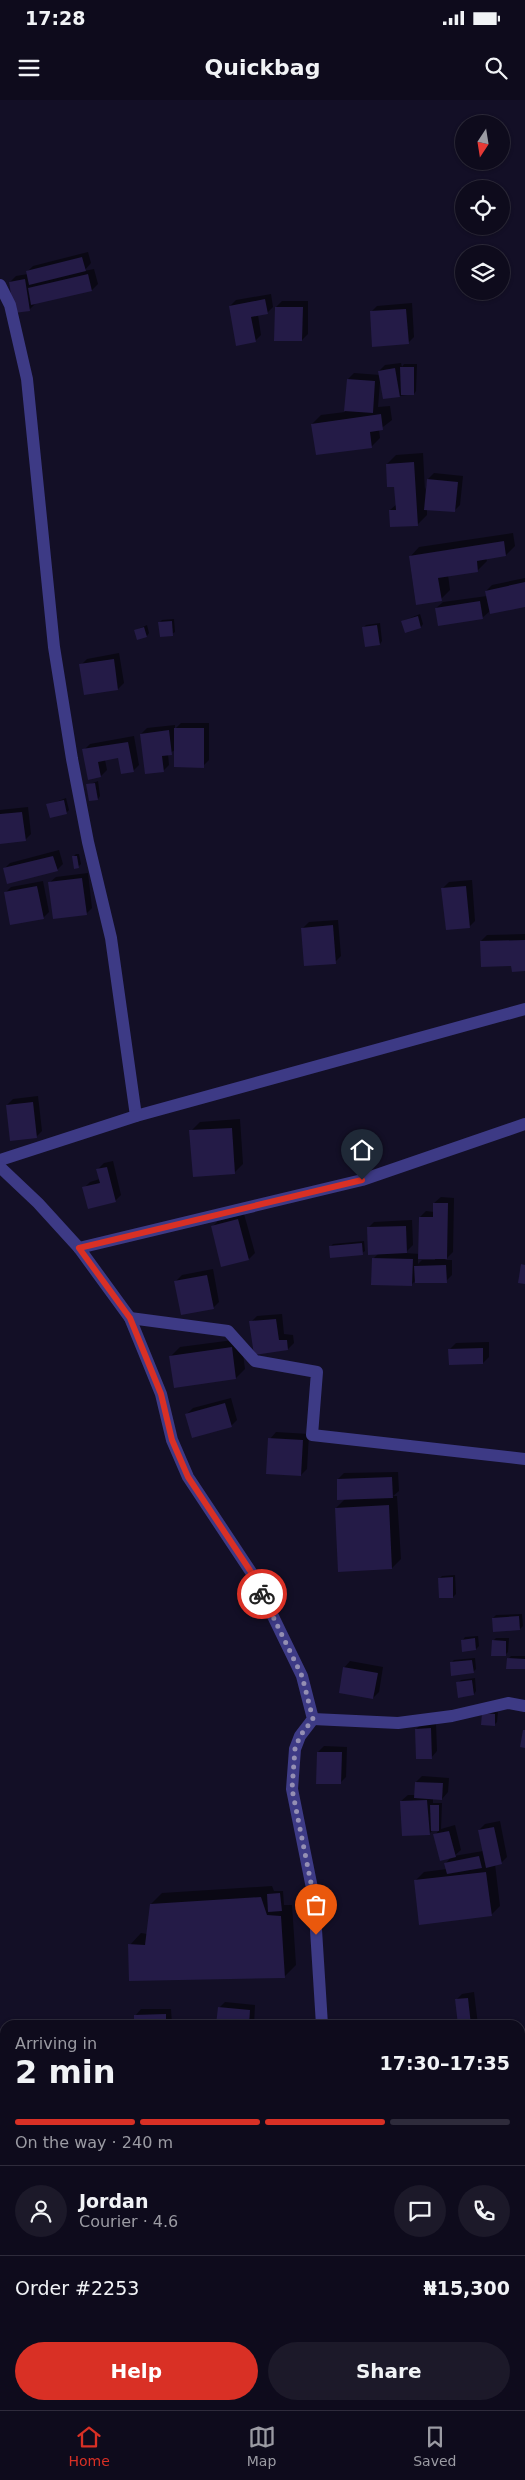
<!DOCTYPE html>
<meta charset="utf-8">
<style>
body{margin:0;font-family:"DejaVu Sans",sans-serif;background:#1c1929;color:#f1f3f6;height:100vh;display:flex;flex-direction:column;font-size:19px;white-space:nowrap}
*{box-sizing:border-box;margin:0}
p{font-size:16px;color:#9b9ba3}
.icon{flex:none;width:28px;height:28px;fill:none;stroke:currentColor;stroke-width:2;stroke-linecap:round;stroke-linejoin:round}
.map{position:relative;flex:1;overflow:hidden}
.sheet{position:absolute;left:0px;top:1920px;width:525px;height:390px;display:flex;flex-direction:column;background:#0e0b1c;border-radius:15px 15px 0 0;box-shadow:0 1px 4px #0004,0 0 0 1px #2e2b3b}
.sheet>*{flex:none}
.needle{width:32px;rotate:192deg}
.tools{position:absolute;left:455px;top:15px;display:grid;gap:10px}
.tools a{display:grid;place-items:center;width:55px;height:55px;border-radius:50%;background:#0e0b1c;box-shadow:0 1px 4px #0004,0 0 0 1px #2e2b3b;font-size:25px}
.pin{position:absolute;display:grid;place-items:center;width:42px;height:42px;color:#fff;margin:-51px -21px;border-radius:50% 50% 50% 0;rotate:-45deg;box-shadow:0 0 5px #0007}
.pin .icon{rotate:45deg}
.courier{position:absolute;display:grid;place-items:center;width:50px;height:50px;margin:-25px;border:4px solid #d93025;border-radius:50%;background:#fff;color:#222;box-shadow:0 1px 6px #0007}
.overview em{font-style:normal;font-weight:800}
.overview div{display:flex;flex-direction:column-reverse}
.overview{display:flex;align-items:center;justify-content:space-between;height:85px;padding:0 15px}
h1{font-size:32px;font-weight:800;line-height:38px}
.bar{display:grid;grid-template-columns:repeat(4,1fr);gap:8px 5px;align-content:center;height:60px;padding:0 15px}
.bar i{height:6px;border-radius:4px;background:#2e2b3b}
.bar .selected{background:#d93025}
.bar p{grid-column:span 4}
.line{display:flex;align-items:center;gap:12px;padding:0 15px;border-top:1px solid #2e2b3b}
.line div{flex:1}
.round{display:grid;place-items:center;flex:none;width:52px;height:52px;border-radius:26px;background:#1c1929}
.primary-button{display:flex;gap:10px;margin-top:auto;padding:10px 15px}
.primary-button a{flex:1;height:58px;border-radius:30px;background:#d93025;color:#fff;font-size:20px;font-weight:800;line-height:58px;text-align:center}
.primary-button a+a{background:#1c1929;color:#f1f3f6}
.status{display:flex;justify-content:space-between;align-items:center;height:35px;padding:0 25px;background:#0e0b1c;direction:ltr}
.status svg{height:14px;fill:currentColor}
header{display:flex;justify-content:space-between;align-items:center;height:65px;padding:0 15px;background:#0e0b1c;font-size:22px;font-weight:800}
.tabs{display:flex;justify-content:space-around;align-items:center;height:70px;border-top:1px solid #2e2b3b;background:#0e0b1c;font-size:14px;color:#9b9ba3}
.tabs a{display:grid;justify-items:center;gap:2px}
.tabs .selected{color:#d93025}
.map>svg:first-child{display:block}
.shadow{fill:#0007;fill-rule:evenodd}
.building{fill:#241b47}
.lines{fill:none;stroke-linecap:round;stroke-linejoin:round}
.minor{stroke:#3d3a85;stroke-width:12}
.done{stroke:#948fb3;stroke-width:5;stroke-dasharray:0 9}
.route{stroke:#d93025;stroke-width:6}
</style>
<div class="status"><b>17:28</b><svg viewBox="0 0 49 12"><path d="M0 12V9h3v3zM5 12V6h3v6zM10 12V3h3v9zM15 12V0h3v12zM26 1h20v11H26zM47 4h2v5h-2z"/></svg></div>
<header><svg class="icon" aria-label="menu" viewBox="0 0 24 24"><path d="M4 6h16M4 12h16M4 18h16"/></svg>Quickbag<svg class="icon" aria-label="search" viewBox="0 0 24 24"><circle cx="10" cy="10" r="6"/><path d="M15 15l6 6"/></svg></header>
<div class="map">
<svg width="525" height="2310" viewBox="0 0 525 2310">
<rect width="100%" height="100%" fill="#130f26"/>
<g class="shadow">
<polygon points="88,152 91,163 84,171 94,169 98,184 92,190 36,203 30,209 15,211 10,182 16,176 28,174 27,172 33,166"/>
<polygon points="271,194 273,207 267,213 258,215 261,235 255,241 230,206 236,200"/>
<polygon points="282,201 308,201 308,234 302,240 276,207"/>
<polygon points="412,203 414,237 408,243 371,212 377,206"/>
<polygon points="401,263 402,267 404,264 417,264 416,291 414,294 399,296 380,282 378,307 390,306 392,320 379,330 380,338 371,347 312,324 321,315 345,312 348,279 354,273 380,275 379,271 385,265"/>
<polygon points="423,353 425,391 428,379 434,373 463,376 460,405 454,411 427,408 427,415 418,424 391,426 390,410 397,404 396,385 387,364 396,355"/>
<polygon points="513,433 515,446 506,455 486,458 487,461 478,470 448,475 450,490 441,499 410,457 419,447"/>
<polygon points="525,478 525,505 490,511 482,518 436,508 443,502 487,496 486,491 492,485"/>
<polygon points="420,514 423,524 421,527 403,521"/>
<polygon points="174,519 175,532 172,534 159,523 162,520"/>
<polygon points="380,523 382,541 380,544 364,527 366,525"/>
<polygon points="147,525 149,533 147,536 136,530"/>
<polygon points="119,553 124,583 118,589 85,594 81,565 87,559"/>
<polygon points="181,623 209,623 209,660 203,666 175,650 168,654 169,665 163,671 141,634 147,628 175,625 175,629"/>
<polygon points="134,636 139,665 133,671 119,657 105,660 107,670 101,676 84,650 90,644"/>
<polygon points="98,681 100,696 98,699 88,685"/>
<polygon points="66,698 69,710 66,713 48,705"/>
<polygon points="28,707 31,734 25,740 0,742 0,710"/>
<polygon points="59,750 63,764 57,770 4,769 10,763"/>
<polygon points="76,754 79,754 81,764 78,767 73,757"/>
<polygon points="88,773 92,808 86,814 49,783 56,777"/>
<polygon points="472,780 475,821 469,827 443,788 449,782"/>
<polygon points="43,781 49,812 43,818 5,793 11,787"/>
<polygon points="338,820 341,856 335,862 303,828 309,822"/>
<polygon points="525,834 525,870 513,865 481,841 487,835"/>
<polygon points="38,996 42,1031 36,1037 7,1005 13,999"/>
<polygon points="240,1019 243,1064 234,1073 191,1031 200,1022"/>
<polygon points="113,1061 121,1095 115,1101 84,1088 90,1082 100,1079 98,1069 104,1063"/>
<path d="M441,1097L454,1098L453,1152L445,1160H452V1175L446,1181L416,1180L411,1185L374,1158L379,1153L368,1128L374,1122L412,1120L413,1145L405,1153L420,1154V1117L426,1111L434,1112V1103ZM418,1158H435V1160H422L418,1164Z"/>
<polygon points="244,1114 255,1153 249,1159 212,1127 218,1121"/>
<polygon points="364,1141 365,1151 362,1153 330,1147 333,1144"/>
<polygon points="213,1169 219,1202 213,1208 176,1181 182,1175"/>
<polygon points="282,1214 284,1234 293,1235 294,1243 288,1249 251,1222 257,1216"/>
<polygon points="241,1239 245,1269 236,1278 171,1256 180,1247"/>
<polygon points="489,1242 489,1257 483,1263 450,1249 456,1243"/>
<polygon points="231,1298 237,1320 231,1326 187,1314 193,1308"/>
<polygon points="276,1332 309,1334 307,1369 301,1375 270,1339"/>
<polygon points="398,1372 399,1391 393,1396 397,1396 401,1459 392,1468 340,1471 336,1408 346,1398 338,1379 344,1373"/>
<polygon points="455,1475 456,1494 453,1497 440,1478 442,1476"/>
<polygon points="522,1514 523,1526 520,1529 493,1518 496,1515"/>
<polygon points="478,1536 479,1546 476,1549 463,1540 465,1537"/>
<polygon points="496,1538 509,1538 508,1552 505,1555 493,1541"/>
<polygon points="511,1556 525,1556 525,1568 508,1559"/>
<polygon points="475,1558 476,1569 473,1572 451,1563 454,1560"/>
<polygon points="350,1561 383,1567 379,1592 373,1598 344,1568"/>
<polygon points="475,1578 476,1591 474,1594 458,1583 461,1580"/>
<polygon points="486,1611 498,1612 497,1622 494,1625"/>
<polygon points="423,1623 436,1623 437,1651 431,1658 416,1629"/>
<polygon points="324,1646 347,1647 346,1677 340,1683 318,1652"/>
<polygon points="422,1676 449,1678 448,1692 442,1699 433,1698 433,1703 442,1703 441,1729 455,1725 461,1750 454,1756 483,1751 479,1730 485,1724 500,1721 507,1757 501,1763 495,1764 500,1806 491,1815 415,1781 424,1772 447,1769 446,1763 452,1756 435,1735 439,1730 433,1730 429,1734 401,1701 408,1695 415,1695 416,1682"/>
<polygon points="272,1786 274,1791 283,1791 284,1805 292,1805 296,1865 284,1877 130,1845 141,1833 147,1834 151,1804 162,1793"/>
<polygon points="474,1892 478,1925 459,1925 456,1900 462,1894"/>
<polygon points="225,1902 255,1905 254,1925 217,1925 219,1908"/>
<polygon points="141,1909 171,1909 172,1925 135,1925 135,1916"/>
<polygon points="520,2060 525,2060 525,2115 522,2119"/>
<polygon points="390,2305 462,2305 490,2310 389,2310"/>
</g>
<g class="building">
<polygon points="82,157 86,171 29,185 26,171"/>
<polygon points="88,174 92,191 31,205 28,188"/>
<polygon points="25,179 30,211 14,213 9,182"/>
<polygon points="265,199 268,214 251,217 256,242 236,246 229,206"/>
<polygon points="275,207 303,207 302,241 274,241"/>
<polygon points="406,209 409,244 372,247 370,211"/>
<polygon points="400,267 414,267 414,295 401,295"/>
<polygon points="395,268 400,297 383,299 378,271"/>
<polygon points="347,279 375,281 373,313 344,311"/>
<polygon points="381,314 383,330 370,332 372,348 316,355 311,324"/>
<polygon points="414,362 418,426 390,427 389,410 396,410 394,387 387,387 386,364"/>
<polygon points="427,379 458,382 455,412 424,410"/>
<polygon points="504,441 506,456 477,461 478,472 438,478 442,501 416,505 409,456"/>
<polygon points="525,482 525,507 490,514 485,491"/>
<polygon points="480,501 483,519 438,526 435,508"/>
<polygon points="418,516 421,528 405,533 401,521"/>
<polygon points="172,521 173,536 160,537 158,522"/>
<polygon points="377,525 380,545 365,547 362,527"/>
<polygon points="144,527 147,537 137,540 134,530"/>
<polygon points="114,559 118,590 84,595 79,564"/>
<polygon points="174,628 204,628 204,668 174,667"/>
<polygon points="169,630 172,655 162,656 164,672 145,674 140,634"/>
<polygon points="128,642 134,672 121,674 118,658 98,662 101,677 88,680 82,649"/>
<polygon points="95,683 98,700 89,701 86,684"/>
<polygon points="64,700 67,714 50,718 46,704"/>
<polygon points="22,712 26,741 0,744 0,714"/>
<polygon points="53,756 58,771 7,784 3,768"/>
<polygon points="72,756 77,756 79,768 74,769"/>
<polygon points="82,778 87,815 53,819 48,782"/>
<polygon points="37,786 44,819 10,825 4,792"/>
<polygon points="466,786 470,828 446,830 441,788"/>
<polygon points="333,825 336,864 304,866 301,828"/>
<polygon points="525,840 525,871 512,872 511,866 481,867 480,841"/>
<polygon points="33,1002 37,1038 10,1041 6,1005"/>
<polygon points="232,1028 235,1074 193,1077 189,1030"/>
<polygon points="107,1067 116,1102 88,1109 82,1087 100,1083 96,1069"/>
<polygon points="433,1103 448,1103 447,1159 418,1159 419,1117 433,1117"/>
<polygon points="238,1119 249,1160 221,1167 211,1126"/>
<polygon points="406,1126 407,1153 368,1155 367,1127"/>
<polygon points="362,1143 363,1155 330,1158 329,1146"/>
<polygon points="372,1158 413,1159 412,1186 371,1185"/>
<polygon points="521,1164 525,1165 525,1184 518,1183"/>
<polygon points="446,1165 447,1183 415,1183 414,1166"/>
<polygon points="207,1175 214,1209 181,1215 174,1181"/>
<polygon points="276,1219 279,1240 287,1240 288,1250 254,1255 249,1221"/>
<polygon points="232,1247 236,1279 174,1288 169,1256"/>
<polygon points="483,1248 483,1264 449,1265 448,1249"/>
<polygon points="225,1303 232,1327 192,1338 185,1314"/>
<polygon points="268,1338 303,1340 301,1376 266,1374"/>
<polygon points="392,1377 393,1398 337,1400 337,1379"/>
<polygon points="389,1405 392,1469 338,1472 335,1408"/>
<polygon points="453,1477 453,1498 439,1498 438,1478"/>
<polygon points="519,1516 520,1530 493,1532 492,1518"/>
<polygon points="475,1538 476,1550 462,1552 461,1540"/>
<polygon points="492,1540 506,1541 506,1556 491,1556"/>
<polygon points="507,1558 525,1559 525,1569 506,1569"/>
<polygon points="472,1560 474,1573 451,1576 450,1562"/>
<polygon points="343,1567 378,1573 373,1599 339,1593"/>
<polygon points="472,1580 474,1595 458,1598 456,1582"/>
<polygon points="482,1613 495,1614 495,1626 481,1625"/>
<polygon points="431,1628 432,1659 416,1659 415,1629"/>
<polygon points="523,1630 525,1630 525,1648 520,1647"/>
<polygon points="317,1652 342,1652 341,1684 316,1684"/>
<polygon points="415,1682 443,1683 442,1700 414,1698"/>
<polygon points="427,1700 430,1735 402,1736 400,1701"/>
<polygon points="430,1705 439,1705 439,1731 431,1731"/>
<polygon points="494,1727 502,1764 486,1768 478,1730"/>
<polygon points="449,1731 456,1757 440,1761 433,1734"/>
<polygon points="479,1756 482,1768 447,1774 444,1763"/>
<polygon points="486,1772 492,1816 419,1825 414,1780"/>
<polygon points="280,1793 282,1811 268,1812 267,1794"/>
<polygon points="261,1797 267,1815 281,1816 285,1878 129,1881 128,1844 145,1845 150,1804"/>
<polygon points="468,1898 471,1925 458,1925 455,1899"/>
<polygon points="218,1907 250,1910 249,1925 216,1925"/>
<polygon points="166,1914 166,1925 134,1925 134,1915"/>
<polygon points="520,2066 523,2066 522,2120 520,2120"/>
<polygon points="389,2305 424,2305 446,2309 388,2310"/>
</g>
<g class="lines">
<g class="minor">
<polyline points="0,185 10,205 27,279 54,547 72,659 88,742 111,838 136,1016"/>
<polyline points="0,1060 136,1016 525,909"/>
<polyline points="0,1067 38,1103 79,1148 130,1218 161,1294 172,1340 188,1377 253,1475 302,1576 313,1619 300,1636 295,1649 292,1689 314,1798 322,1925"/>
<polyline points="79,1148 362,1080 525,1024"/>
<polyline points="130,1218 228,1231 255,1261 317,1272 312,1335 525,1359"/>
<polyline points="313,1619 398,1623 452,1616 508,1603 525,1606"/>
<polyline points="0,1992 5,1992"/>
<polyline points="129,2305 130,2310"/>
<polyline points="374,2305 379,2310"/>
</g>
</g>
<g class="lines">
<polyline class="done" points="262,1494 302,1576 313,1619 300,1636 295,1649 292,1689 314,1798 316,1835"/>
<polyline class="route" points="262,1494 253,1475 188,1377 172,1340 161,1294 130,1218 79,1148 362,1080"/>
</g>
</svg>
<div class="tools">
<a><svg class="needle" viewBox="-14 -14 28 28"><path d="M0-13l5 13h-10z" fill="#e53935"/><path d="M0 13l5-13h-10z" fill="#9b9ba3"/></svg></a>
<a><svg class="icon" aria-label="locate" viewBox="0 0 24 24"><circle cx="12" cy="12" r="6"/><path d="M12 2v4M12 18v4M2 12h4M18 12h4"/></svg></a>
<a><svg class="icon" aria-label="layers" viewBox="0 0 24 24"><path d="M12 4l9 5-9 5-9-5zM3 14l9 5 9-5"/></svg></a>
</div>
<div class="pin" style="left:316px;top:1835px;background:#ea580c"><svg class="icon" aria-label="bag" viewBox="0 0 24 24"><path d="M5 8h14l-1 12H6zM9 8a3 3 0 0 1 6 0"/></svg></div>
<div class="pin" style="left:362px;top:1080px;background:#1f2937"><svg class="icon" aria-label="home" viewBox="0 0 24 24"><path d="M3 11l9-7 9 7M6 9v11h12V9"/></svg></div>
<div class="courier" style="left:262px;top:1494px"><svg class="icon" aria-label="bike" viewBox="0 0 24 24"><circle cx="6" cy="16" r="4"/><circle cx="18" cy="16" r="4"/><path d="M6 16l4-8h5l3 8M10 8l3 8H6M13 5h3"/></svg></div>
<section class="sheet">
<div class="overview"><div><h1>2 min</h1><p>Arriving in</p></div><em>17:30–17:35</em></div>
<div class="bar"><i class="selected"></i><i class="selected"></i><i class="selected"></i><i></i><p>On the way · 240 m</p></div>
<div class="line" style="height:90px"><a class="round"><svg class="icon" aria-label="person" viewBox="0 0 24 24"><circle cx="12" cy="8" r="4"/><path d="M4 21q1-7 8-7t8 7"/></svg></a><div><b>Jordan</b><p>Courier · 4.6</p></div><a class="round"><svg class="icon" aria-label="chat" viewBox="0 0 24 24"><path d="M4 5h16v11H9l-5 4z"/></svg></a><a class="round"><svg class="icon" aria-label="phone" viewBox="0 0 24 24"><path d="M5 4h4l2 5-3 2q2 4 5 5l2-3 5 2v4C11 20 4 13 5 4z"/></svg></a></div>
<div class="line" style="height:65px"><div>Order #2253</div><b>₦15,300</b></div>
<div class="primary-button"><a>Help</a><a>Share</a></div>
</section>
</div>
<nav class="tabs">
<a class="selected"><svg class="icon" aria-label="home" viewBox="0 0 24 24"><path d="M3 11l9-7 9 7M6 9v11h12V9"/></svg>Home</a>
<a><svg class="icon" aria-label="map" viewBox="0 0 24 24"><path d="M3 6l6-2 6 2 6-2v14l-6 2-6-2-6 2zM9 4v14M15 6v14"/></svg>Map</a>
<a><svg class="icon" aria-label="saved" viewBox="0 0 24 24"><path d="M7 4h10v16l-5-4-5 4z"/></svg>Saved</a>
</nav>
